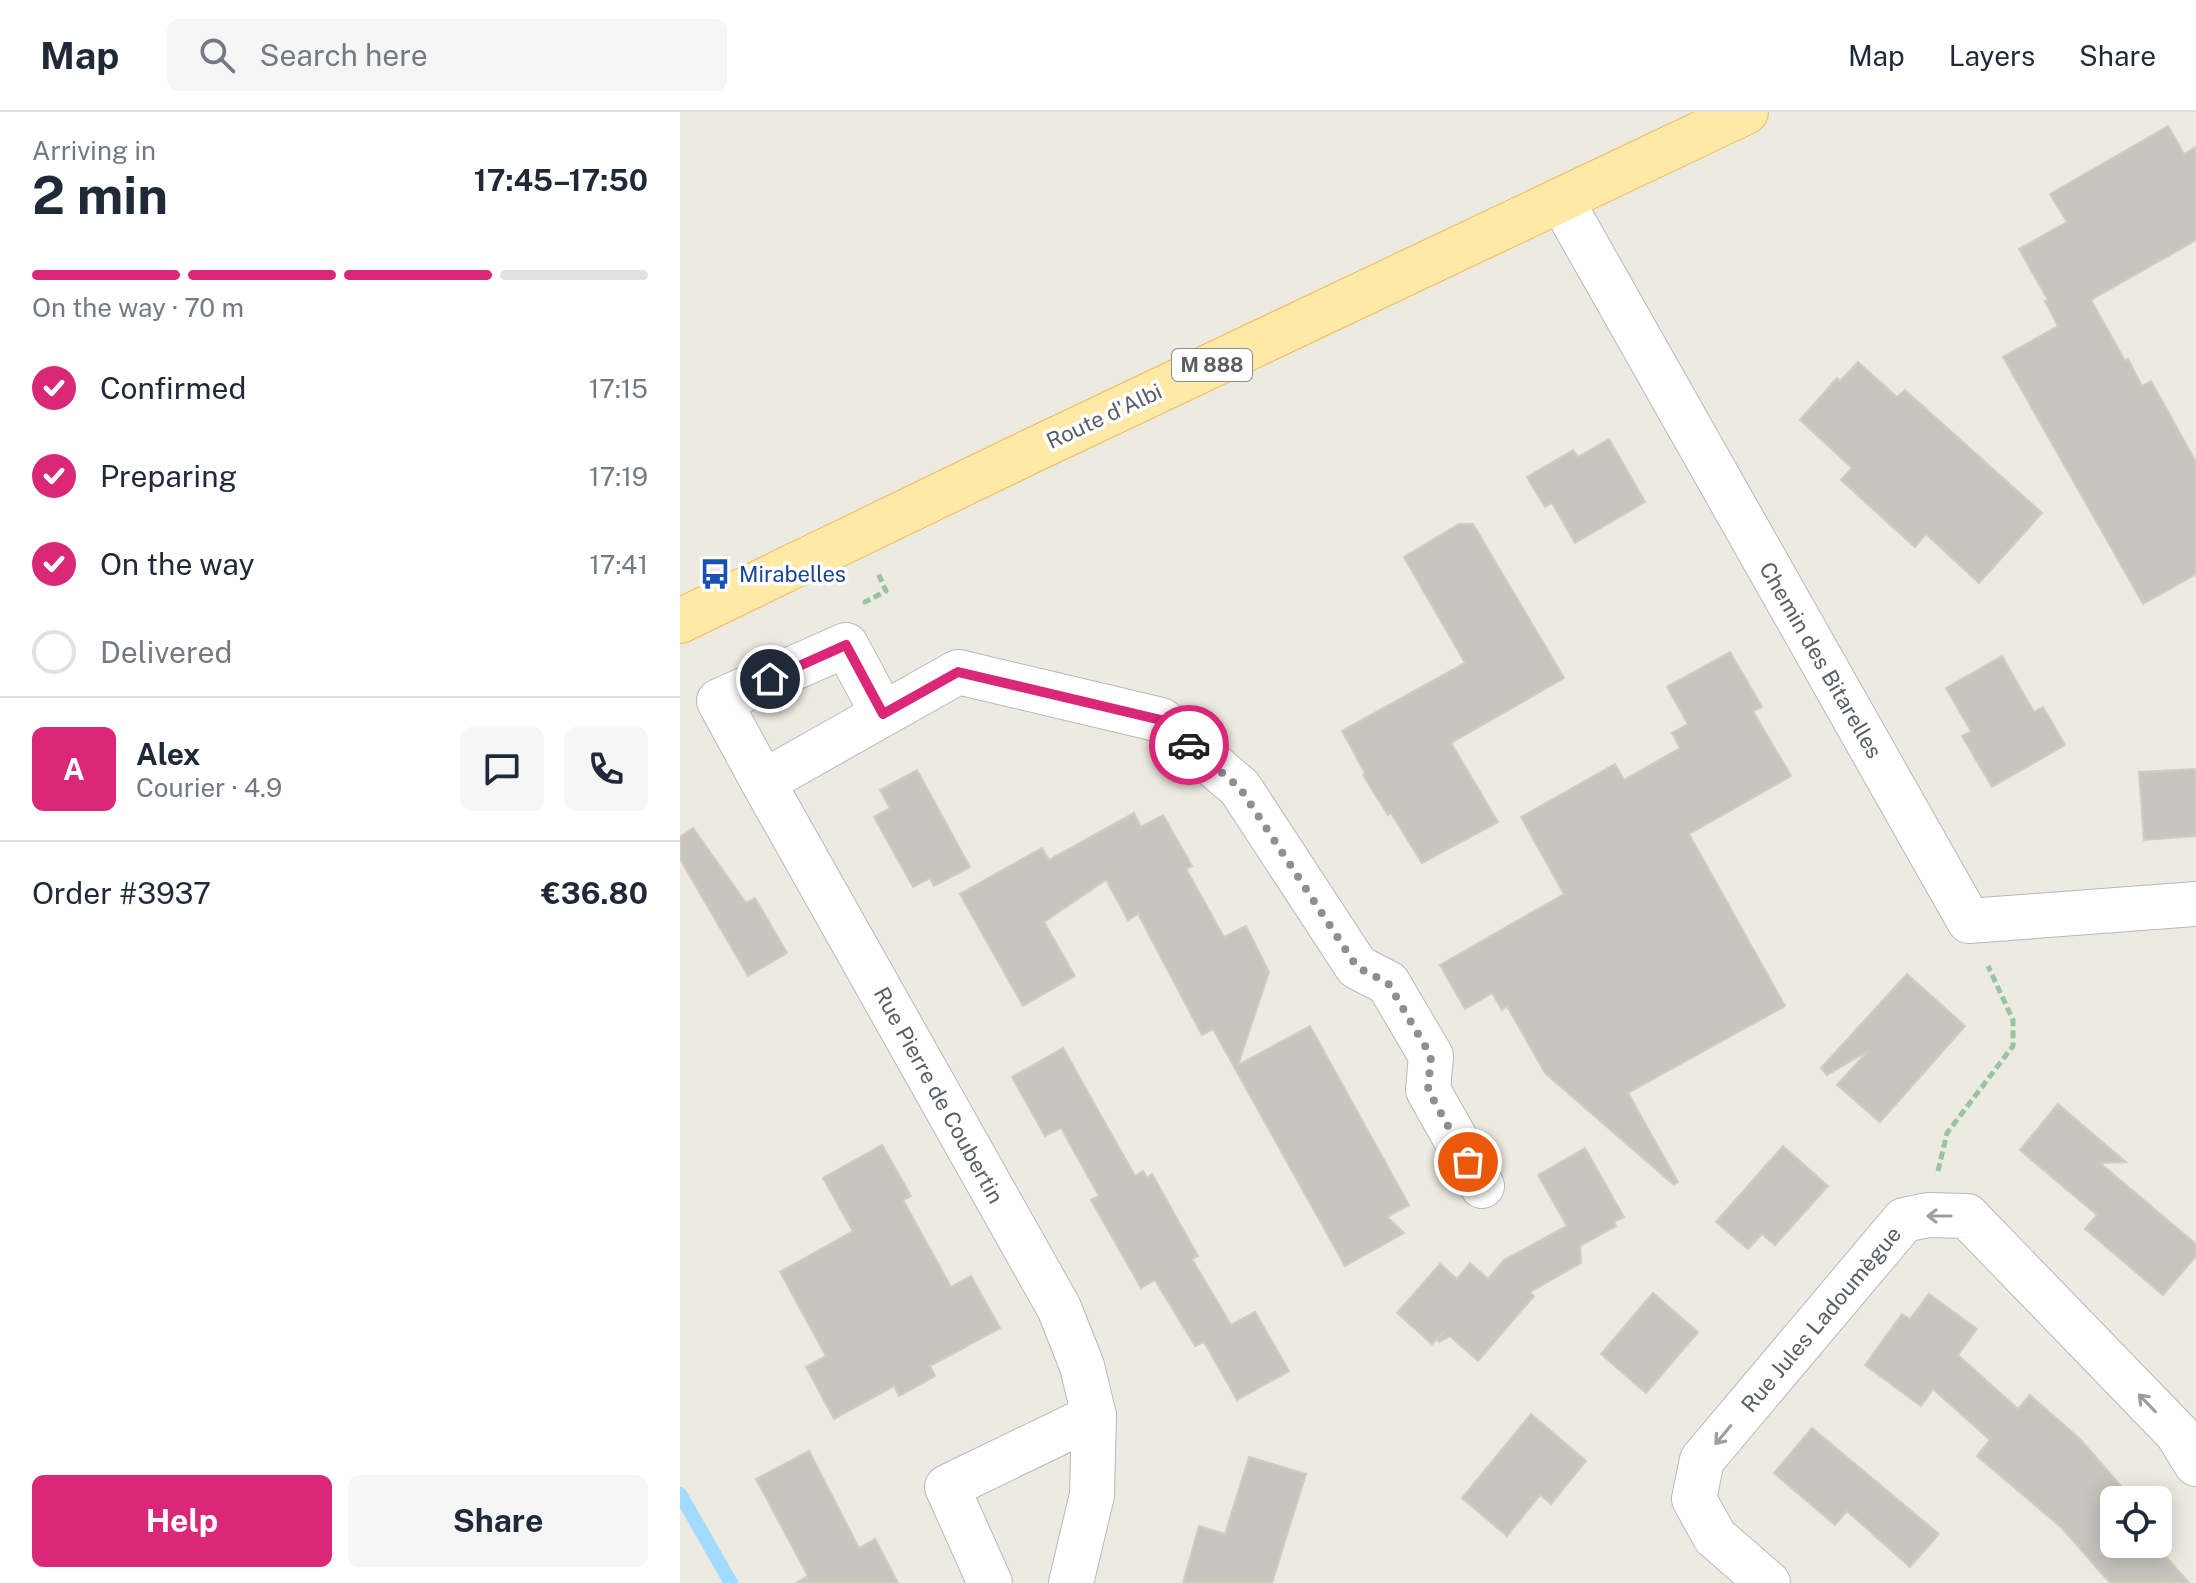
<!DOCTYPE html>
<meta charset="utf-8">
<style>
body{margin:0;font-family:"Public Sans",sans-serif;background:#f6f6f7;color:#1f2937;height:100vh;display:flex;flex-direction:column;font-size:30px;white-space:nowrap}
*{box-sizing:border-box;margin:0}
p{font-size:26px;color:#747a83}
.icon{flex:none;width:44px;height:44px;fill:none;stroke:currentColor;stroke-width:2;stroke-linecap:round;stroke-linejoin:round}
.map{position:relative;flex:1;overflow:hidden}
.panel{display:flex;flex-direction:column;background:#fff;width:680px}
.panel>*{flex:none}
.buttons{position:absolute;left:1420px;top:1374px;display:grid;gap:16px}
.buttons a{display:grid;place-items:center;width:72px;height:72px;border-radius:12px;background:#fff;box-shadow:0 4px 20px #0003;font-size:40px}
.pin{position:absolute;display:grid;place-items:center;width:68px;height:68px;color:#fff;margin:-34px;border:4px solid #fff;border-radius:50%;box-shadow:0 2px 8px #0007}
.courier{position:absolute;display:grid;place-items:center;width:80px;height:80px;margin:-40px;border:6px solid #db2777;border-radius:50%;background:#fff;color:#222;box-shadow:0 2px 10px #0007}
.summary em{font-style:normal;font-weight:700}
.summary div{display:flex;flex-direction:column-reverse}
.summary{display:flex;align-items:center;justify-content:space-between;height:136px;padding:0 32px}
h1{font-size:52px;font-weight:700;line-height:60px}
.bar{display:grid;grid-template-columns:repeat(4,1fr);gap:12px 8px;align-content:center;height:96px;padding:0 32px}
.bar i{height:10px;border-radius:6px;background:#e0e1e3}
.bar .current{background:#db2777}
.bar p{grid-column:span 4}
.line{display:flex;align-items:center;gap:20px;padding:0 32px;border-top:2px solid #e0e1e3}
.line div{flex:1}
.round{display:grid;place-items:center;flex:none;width:84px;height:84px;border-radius:12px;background:#f6f6f7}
ol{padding:0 32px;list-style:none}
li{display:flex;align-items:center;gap:24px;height:88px}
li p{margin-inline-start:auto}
li .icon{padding:8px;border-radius:50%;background:#db2777;color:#fff;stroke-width:4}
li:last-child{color:#747a83}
li i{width:44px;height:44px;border:4px solid #e0e1e3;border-radius:50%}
.action{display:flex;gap:16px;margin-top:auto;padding:16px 32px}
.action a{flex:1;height:92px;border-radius:12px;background:#db2777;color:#fff;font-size:32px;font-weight:700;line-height:92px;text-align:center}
.action a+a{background:#f6f6f7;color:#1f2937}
header{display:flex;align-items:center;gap:48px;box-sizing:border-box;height:112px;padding:0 40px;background:#fff;border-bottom:2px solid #e0e1e3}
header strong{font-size:38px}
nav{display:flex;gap:44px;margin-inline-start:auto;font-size:28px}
.search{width:560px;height:72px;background:#f6f6f7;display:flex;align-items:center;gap:20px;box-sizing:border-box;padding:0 28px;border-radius:12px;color:#747a83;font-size:30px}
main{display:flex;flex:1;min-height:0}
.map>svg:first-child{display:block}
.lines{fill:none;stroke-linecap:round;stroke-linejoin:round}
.stream{stroke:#a1dcfe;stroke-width:14}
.building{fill:#c8c5bf;stroke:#d2cbc0;stroke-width:2}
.minor-casing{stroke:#b5b8bc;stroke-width:46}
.major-casing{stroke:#f0bb58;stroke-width:46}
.path{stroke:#97c5a2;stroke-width:5;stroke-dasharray:8 4;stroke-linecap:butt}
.minor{stroke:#fff;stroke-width:44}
.major{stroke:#feeaa6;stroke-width:44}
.oneway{stroke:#9c9fa1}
.done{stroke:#8d908f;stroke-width:8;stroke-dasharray:0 14.4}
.route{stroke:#db2777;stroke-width:10}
.labels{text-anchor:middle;stroke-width:7;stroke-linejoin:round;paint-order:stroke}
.shield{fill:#fff;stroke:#8c8f92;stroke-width:2}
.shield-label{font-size:20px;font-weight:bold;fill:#5a5f63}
.street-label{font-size:22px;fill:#5a5f63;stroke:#fff}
.transit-label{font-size:22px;fill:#164399;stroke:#fff;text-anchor:start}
</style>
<header>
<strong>Map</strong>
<div class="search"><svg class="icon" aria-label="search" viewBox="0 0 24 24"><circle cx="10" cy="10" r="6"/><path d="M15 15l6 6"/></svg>Search here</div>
<nav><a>Map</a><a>Layers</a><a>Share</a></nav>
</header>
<main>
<section class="panel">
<div class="summary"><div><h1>2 min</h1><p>Arriving in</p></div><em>17:45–17:50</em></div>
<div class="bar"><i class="current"></i><i class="current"></i><i class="current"></i><i></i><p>On the way · 70 m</p></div>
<ol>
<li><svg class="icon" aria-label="check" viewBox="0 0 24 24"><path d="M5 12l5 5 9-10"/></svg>Confirmed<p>17:15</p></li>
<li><svg class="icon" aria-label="check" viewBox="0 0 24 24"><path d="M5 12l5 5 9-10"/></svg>Preparing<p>17:19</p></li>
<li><svg class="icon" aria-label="check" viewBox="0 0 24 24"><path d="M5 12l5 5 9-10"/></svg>On the way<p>17:41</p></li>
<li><i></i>Delivered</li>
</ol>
<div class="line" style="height:144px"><b class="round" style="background:#db2777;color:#fff">A</b><div><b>Alex</b><p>Courier · 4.9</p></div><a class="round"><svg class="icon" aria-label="chat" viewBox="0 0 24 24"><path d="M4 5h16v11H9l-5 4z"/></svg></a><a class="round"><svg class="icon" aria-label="phone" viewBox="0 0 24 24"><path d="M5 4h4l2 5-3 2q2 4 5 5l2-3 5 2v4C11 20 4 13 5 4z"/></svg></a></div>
<div class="line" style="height:104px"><div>Order #3937</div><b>€36.80</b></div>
<div class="action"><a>Help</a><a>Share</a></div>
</section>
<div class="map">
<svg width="1516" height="1471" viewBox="0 0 1516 1471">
<rect width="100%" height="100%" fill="#edeae2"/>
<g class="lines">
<polyline class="stream" points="0,1382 51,1471"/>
</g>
<g class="building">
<polygon points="1488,14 1504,42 1516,35 1516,128 1411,188 1445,249 1448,247 1462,274 1471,269 1516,350 1516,462 1463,492 1323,245 1378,214 1365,189 1368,188 1339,137 1387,110 1370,82"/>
<polygon points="1178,250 1217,285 1225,278 1362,401 1299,471 1246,422 1235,435 1217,419 1161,368 1172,356 1120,308 1157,266 1160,269"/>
<polygon points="929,327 965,390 895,431 872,391 865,395 847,365 893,338 898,345"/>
<polygon points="779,412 793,412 884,566 771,631 818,710 742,751 711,701 708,703 683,663 685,661 662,619 785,551 724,445"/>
<polygon points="1050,540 1082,595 1073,599 1111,664 1009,722 1105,894 948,981 998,1070 994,1073 865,961 827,894 822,898 812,881 785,897 760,853 884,782 841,705 935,652 944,668 1000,636 992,621 1008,612 987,575"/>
<polygon points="1322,544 1354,600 1363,595 1385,633 1312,675 1282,624 1291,619 1266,576"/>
<polygon points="1516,657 1516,724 1464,728 1459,660"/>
<polygon points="237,658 290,755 254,774 250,766 233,775 194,705 210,696 200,678"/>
<polygon points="454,701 461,715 483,703 512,754 506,757 544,825 566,814 589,860 558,953 630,914 729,1093 707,1105 724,1121 665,1154 533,917 522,923 458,802 448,808 426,768 364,810 395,864 343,894 280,782 362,736 369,748"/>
<polygon points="13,716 66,791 75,786 107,841 68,864 0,747 0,725"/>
<polygon points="1227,862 1285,914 1200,1010 1157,973 1188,939 1147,963 1141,956"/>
<polygon points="383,936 455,1064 463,1059 467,1066 472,1062 518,1144 512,1147 551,1213 575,1200 609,1259 557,1288 524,1230 515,1234 475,1168 461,1176 411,1088 419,1084 381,1016 365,1024 332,965"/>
<polygon points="1378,992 1446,1050 1420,1051 1516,1132 1516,1144 1483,1183 1405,1117 1417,1103 1340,1038"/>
<polygon points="202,1033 231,1084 223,1088 271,1175 291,1164 320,1216 250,1254 255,1264 219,1284 214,1274 154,1307 126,1255 146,1244 100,1160 173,1119 143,1066"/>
<polygon points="1103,1034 1148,1074 1095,1133 1082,1122 1068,1137 1036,1110"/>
<polygon points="905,1036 944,1105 934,1110 936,1114 900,1134 901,1151 850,1180 854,1184 798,1249 770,1224 759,1230 757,1227 764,1219 752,1232 717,1201 760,1152 777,1167 790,1151 808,1167 824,1148 887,1114 858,1063"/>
<polygon points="973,1181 1018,1220 966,1281 921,1242"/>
<polygon points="1249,1182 1297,1217 1278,1243 1338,1297 1350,1283 1401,1328 1453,1388 1434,1388 1434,1432 1475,1432 1509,1471 1430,1471 1382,1416 1297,1344 1310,1328 1253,1277 1241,1294 1185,1253 1222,1202 1230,1207"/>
<polygon points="851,1302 906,1349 871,1392 860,1383 827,1424 782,1386"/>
<polygon points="1132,1316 1259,1422 1230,1455 1167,1399 1155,1413 1094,1361"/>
<polygon points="129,1339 179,1436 195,1427 218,1471 116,1471 128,1464 76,1367"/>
<polygon points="569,1345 626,1362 592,1471 503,1471 519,1414 545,1422"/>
</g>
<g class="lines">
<defs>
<g id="minor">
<polyline points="883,87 893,109 1289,809 1516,792"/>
<polyline points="203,602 166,533 39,589 83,670 278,560 481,608 560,676 677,855 708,871 751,944 748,978 802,1074"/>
<polyline points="83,670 379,1196 402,1254 414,1304 412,1383 391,1471"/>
<polyline points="310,1471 267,1375 414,1304"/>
<polyline points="1088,1471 1035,1425 1014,1387 1022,1348 1224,1108 1248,1103 1287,1104 1497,1321 1516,1352"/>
</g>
<polyline id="major" points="0,509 347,341 1066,0"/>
</defs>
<use href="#minor" class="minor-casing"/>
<use href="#major" class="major-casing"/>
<g class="path">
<polyline points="186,492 185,490 206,479 198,461"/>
<polyline points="1258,1059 1267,1021 1333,934 1333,908 1308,854"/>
</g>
<use href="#minor" class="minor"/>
<use href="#major" class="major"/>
</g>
<defs><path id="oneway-shaft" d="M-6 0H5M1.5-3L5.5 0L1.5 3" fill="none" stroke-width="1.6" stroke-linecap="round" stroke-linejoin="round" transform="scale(2)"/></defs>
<g class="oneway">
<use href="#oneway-shaft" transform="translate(1259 1104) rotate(-180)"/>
<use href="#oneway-shaft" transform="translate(1467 1291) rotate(-134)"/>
<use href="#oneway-shaft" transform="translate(1043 1323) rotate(130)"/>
</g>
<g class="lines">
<polyline class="done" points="509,633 560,676 677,855 708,871 751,944 748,978 788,1050"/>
<polyline class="route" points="90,567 166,533 203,602 278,560 481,608 509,633"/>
</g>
<defs>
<symbol id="bus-bare" viewBox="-9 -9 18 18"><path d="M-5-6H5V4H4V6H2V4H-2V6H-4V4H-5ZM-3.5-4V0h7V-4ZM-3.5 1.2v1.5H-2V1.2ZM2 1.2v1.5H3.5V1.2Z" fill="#1a4fb4" stroke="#fff" stroke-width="2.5" paint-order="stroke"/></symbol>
</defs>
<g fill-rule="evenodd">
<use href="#bus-bare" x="13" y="440" width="44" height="44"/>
</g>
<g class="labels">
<rect class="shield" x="492" y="237" width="80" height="32" rx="6"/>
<g class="shield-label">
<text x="532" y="260">M 888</text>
</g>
<g class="street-label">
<text transform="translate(424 304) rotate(-25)" y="8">Route d'Albi</text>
<text transform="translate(1141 548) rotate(60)" y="8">Chemin des Bitarelles</text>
<text transform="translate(259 983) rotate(61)" y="8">Rue Pierre de Coubertin</text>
<text transform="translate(1141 1207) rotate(-50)" y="8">Rue Jules Ladoumègue</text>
</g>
<g class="transit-label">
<text x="59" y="470">Mirabelles</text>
</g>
</g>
</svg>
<div class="buttons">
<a><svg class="icon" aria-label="locate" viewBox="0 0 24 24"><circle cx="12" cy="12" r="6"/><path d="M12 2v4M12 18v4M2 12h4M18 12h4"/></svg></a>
</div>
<div class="pin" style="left:788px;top:1050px;background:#ea580c"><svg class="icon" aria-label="bag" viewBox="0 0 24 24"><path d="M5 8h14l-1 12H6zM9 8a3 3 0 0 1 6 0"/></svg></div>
<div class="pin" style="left:90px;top:567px;background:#1f2937"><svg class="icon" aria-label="home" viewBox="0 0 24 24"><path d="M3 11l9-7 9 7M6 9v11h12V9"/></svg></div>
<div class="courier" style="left:509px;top:633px"><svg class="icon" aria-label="car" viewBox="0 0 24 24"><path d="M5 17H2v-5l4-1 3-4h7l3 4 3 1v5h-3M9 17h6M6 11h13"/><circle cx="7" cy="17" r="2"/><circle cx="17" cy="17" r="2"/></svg></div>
</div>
</main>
